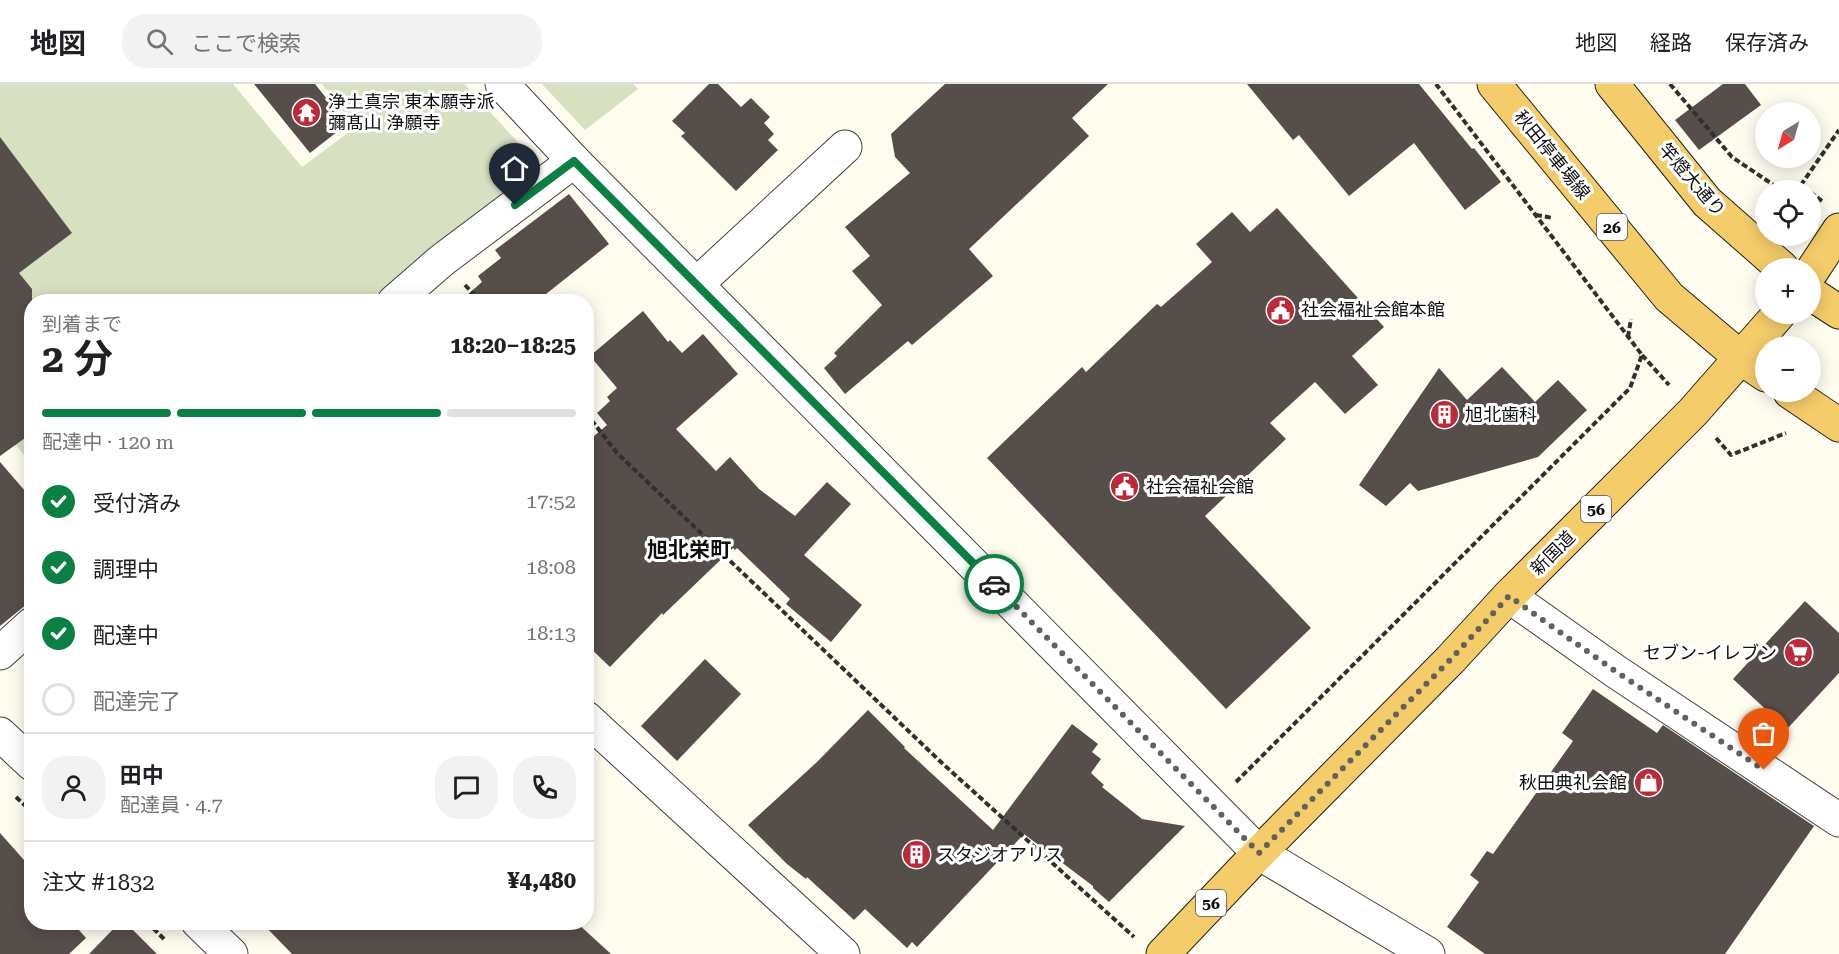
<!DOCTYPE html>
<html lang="ja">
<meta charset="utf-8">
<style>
body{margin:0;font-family:"Roboto Serif","Noto Sans JP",serif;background:#f2f2f2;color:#202124;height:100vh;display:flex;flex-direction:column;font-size:22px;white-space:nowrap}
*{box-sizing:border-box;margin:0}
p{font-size:20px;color:#757577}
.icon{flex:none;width:33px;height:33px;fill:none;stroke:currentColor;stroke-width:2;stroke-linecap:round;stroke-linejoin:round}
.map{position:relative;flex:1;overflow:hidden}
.details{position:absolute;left:24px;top:210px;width:570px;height:636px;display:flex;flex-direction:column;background:#fff;border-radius:24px;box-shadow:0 3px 15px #0003}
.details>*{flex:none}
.needle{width:39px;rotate:217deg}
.controls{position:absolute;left:1755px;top:18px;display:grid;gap:12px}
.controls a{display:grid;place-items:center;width:66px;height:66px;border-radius:50%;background:#fff;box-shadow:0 3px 15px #0003;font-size:30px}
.pin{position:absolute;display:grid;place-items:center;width:51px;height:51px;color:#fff;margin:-62px -26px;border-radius:50% 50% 50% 0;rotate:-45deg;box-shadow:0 0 6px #0007}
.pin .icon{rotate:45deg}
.courier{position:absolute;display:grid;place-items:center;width:60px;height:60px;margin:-30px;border:4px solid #0b8043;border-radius:50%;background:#fff;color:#222;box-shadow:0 2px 8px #0007}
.overview em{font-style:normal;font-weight:700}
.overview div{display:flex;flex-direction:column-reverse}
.overview{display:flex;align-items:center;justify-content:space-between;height:102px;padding:0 18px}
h1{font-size:39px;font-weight:700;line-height:45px}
.bar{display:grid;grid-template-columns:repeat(4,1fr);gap:9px 6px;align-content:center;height:72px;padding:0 18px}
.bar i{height:8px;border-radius:4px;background:#e0e0e0}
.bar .current{background:#0b8043}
.bar p{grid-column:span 4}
.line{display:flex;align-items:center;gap:15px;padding:0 18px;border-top:2px solid #e0e0e0}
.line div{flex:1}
.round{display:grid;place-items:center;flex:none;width:63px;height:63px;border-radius:24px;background:#f2f2f2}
ol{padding:0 18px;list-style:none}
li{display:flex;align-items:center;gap:18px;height:66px}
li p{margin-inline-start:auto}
li .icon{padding:6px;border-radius:50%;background:#0b8043;color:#fff;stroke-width:4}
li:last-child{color:#757577}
li i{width:33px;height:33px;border:3px solid #e0e0e0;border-radius:50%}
header{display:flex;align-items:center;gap:36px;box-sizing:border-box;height:84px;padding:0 30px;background:#fff;border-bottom:2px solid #e0e0e0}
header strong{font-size:28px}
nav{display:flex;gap:33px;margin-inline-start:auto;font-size:21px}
.search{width:420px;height:54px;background:#f2f2f2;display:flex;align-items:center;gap:15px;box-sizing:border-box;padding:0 21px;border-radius:24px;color:#757577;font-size:22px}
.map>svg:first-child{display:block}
.cemetery{fill:#d7e0c1}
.building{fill:#564e4a}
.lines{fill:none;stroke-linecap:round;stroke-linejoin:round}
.minor-casing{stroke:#414141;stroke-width:35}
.tertiary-casing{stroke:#414141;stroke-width:35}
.primary-casing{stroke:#1f1f1f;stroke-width:35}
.path{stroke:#303030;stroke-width:4;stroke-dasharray:6 3;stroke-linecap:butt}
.minor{stroke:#fff;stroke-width:33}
.tertiary{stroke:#fff;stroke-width:33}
.primary{stroke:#f4cc6a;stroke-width:33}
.done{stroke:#62615d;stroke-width:6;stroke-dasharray:0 10.8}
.route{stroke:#0b8043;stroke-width:8}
.labels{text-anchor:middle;stroke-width:6;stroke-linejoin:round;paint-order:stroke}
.shield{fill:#fff;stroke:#565656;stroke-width:1.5}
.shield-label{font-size:16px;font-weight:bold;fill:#0e0e0e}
.poi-label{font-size:18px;fill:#0e0e0e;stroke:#fff;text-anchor:start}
.street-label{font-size:18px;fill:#0e0e0e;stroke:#fff}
.quarter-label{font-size:21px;font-weight:bold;fill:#0e0e0e;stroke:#fff}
</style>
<header>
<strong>地図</strong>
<div class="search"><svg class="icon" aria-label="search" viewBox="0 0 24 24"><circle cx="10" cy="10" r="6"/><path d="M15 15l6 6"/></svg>ここで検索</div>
<nav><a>地図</a><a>経路</a><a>保存済み</a></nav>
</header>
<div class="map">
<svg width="1839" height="870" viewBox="0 0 1839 870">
<rect width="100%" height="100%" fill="#fefbef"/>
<g class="cemetery">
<polygon points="0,0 233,0 302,83 356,43 322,0 464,0 540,82 536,95 460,147 372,217 32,218 32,364 24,371 0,341"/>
<polygon points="542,0 633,0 638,5 585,46"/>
</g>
<g class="building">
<polygon points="254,0 315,0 347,40 310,69"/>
<polygon points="709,0 718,0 741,23 751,14 770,33 764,39 774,50 768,56 778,66 736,107 681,52 685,49 672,37"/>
<polygon points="945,0 1108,0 1072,34 1089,52 969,165 993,192 912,261 908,257 845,310 824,284 837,272 834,269 882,221 852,187 870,172 845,143 910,89 895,73 891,50"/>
<polygon points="1247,0 1419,0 1472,65 1474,64 1501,98 1465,126 1414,59 1349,112 1299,51 1293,56"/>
<polygon points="1723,0 1745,0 1761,21 1699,66 1675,36"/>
<polygon points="0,53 72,149 19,189 32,205 32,349 0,372"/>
<polygon points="569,110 609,160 536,218 459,218 482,198 478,192 501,174 495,166"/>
<polygon points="1277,124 1384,243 1352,272 1378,301 1345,330 1315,298 1270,339 1286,355 1205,432 1311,544 1226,625 987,374 1082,283 1086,288 1157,220 1161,223 1212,178 1196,160 1232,128 1250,148"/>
<polygon points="643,227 668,258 670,256 682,269 703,250 738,290 676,345 716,387 730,373 759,405 795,432 827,398 851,420 804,471 862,521 831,558 786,520 790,515 737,464 735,466 733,464 663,531 662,529 610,583 586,560 586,359 607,341 597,329 610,317 607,313 617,304 590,272"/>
<polygon points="1502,283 1535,318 1558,296 1587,326 1538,373 1418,407 1410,399 1386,422 1359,401 1439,284 1467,316"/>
<polygon points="0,378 32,415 32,516 0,542"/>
<polygon points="1805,517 1839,549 1839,589 1787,645 1733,595"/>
<polygon points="705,575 741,610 677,677 641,642"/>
<polygon points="1593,605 1657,649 1663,641 1814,742 1725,870 1485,870 1447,843 1479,798 1470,791 1487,767 1493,770 1573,657 1562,649"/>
<polygon points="868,626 905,663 904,664 993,746 1072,640 1098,660 1092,668 1101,675 1091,689 1104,701 1102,703 1142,735 1185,742 1109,818 1093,804 1093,802 1024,750 917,863 912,858 907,864 865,825 854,836 807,793 806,795 787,780 748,741 817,678"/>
<polygon points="0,749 32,785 32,838 72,838 86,854 69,870 0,870"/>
<polygon points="120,838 125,838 157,870 89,870"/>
<polygon points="261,838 576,838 611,870 292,870"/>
</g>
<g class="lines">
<defs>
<g id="minor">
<polyline points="697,200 845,63"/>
<polyline points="394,218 441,177 574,77"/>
<polyline points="1509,512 1615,587 1839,736"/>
<polyline points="0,569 32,540"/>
<polyline points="586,634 843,870"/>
</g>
<g id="tertiary">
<polyline points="502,0 574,77 1259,769 1428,870"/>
<polyline points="0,650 32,680"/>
<polyline points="198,838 231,870"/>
</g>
<g id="primary">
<polyline points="1494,0 1669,213 1741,274 1766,291"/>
<polyline points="1612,0 1707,118 1782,184"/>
<polyline points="1810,190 1839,146"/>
<polyline points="1810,209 1839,228"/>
<polyline points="1790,308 1839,341"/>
<polyline points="1163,870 1259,769 1450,576 1509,512 1693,328 1779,230"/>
</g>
</defs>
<use href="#minor" class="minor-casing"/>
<use href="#tertiary" class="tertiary-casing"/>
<use href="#primary" class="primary-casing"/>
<g class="path">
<polyline points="1670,0 1732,73 1781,106"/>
<polyline points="1801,101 1808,106"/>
<polyline points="1793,106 1801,101 1839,46"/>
<polyline points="1810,108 1822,117"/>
<polyline points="1536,131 1553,134"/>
<polyline points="465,201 481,218"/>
<polyline points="1628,253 1631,235"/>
<polyline points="1642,271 1669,301"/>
<polyline points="586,329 617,369 942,679 1134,853"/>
<polyline points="1716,354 1731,371 1786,349"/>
<polyline points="1236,698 1630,304 1642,271 1436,0"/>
<polyline points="16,713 32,728"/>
<polyline points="147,838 166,857"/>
</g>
<use href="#minor" class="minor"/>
<use href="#tertiary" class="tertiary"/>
<use href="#primary" class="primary"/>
</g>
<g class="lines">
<polyline class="done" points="994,500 1259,769 1450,576 1509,512 1615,587 1764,686"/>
<polyline class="route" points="515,121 574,77 994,500"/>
</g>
<defs>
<symbol id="temple-disc" viewBox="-11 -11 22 22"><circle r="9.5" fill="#ba2a38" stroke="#fff"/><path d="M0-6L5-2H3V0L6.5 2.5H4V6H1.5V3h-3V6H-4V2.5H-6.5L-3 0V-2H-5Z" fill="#fff"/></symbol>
<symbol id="civic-disc" viewBox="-11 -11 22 22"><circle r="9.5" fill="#ba2a38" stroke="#fff"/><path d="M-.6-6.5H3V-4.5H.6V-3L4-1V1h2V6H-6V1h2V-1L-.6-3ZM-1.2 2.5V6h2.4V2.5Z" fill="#fff"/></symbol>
<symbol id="building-disc" viewBox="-11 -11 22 22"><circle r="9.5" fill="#ba2a38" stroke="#fff"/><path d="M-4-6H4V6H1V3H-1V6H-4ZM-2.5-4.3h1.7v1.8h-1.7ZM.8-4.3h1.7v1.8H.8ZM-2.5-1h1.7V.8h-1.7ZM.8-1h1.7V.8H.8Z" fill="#fff"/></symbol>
<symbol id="supermarket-disc" viewBox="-11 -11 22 22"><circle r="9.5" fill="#ba2a38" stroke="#fff"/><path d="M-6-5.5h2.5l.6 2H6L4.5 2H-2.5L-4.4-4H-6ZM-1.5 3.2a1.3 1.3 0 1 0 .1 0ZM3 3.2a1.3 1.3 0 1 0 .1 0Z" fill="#fff"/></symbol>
<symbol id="shop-disc" viewBox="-11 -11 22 22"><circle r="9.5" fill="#ba2a38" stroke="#fff"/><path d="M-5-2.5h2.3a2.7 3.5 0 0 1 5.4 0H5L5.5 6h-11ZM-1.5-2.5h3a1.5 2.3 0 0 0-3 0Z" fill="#fff"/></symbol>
</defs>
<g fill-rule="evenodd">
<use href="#temple-disc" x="290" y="12" width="33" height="33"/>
<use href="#civic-disc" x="1264" y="210" width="33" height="33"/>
<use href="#building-disc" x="1428" y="314" width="33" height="33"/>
<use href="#civic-disc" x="1108" y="386" width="33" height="33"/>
<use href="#supermarket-disc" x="1782" y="552" width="33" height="33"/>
<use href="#shop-disc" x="1632" y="682" width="33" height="33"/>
<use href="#building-disc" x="900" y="754" width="33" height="33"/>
</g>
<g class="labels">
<g class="shield">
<rect x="1597" y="130" width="30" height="26" rx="4.5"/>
<rect x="1581" y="412" width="30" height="26" rx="4.5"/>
<rect x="1196" y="806" width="30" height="26" rx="4.5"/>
</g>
<g class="shield-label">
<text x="1612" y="149">26</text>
<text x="1596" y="431">56</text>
<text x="1211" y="825">56</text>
</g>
<g class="poi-label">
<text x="328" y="24">浄土真宗 東本願寺派<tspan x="328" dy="21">彌髙山 浄願寺</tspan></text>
<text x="1301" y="232">社会福祉会館本館</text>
<text x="1465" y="337">旭北歯科</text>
<text x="1146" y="409">社会福祉会館</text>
<text x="1777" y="575" text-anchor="end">セブン-イレブン</text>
<text x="1627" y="705" text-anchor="end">秋田典礼会館</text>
<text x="937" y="777">スタジオアリス</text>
</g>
<g class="street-label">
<text transform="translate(1552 71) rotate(51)" y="6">秋田停車場線</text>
<text transform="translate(1692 96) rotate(49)" y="6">竿燈大通り</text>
<text transform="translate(1553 469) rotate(-45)" y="6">新国道</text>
</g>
<g class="quarter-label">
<text x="689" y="473">旭北栄町</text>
</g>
</g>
</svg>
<div class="controls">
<a><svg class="needle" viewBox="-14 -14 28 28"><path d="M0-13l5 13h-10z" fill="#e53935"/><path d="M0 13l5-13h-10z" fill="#757577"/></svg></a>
<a><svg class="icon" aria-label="locate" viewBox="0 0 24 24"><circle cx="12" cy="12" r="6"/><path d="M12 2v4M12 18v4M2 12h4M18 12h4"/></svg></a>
<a>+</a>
<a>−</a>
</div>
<div class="pin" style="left:1764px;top:686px;background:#ea580c"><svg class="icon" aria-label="bag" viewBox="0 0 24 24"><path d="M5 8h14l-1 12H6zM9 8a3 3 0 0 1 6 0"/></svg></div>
<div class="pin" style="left:515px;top:121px;background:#1f2937"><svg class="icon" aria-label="home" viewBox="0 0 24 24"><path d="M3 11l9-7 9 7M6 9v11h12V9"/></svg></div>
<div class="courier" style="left:994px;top:500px"><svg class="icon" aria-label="car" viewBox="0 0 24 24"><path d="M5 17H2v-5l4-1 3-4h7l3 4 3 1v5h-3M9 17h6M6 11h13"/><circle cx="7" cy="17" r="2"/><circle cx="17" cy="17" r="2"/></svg></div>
<section class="details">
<div class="overview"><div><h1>2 分</h1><p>到着まで</p></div><em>18:20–18:25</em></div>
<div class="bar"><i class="current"></i><i class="current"></i><i class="current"></i><i></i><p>配達中 · 120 m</p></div>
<ol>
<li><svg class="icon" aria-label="check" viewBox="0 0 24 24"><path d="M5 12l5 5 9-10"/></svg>受付済み<p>17:52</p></li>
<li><svg class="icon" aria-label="check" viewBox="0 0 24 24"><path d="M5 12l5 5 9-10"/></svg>調理中<p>18:08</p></li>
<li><svg class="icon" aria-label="check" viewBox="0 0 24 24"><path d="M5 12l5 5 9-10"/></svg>配達中<p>18:13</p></li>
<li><i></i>配達完了</li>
</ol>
<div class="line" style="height:108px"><a class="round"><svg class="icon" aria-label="person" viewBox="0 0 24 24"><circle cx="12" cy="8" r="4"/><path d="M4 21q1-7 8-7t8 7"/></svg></a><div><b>田中</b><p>配達員 · 4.7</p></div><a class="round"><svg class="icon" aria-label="chat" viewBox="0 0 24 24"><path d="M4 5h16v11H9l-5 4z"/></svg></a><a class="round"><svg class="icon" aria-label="phone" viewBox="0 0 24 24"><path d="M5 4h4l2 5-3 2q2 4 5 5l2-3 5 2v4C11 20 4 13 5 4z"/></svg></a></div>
<div class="line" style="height:78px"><div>注文 #1832</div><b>¥4,480</b></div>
</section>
</div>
